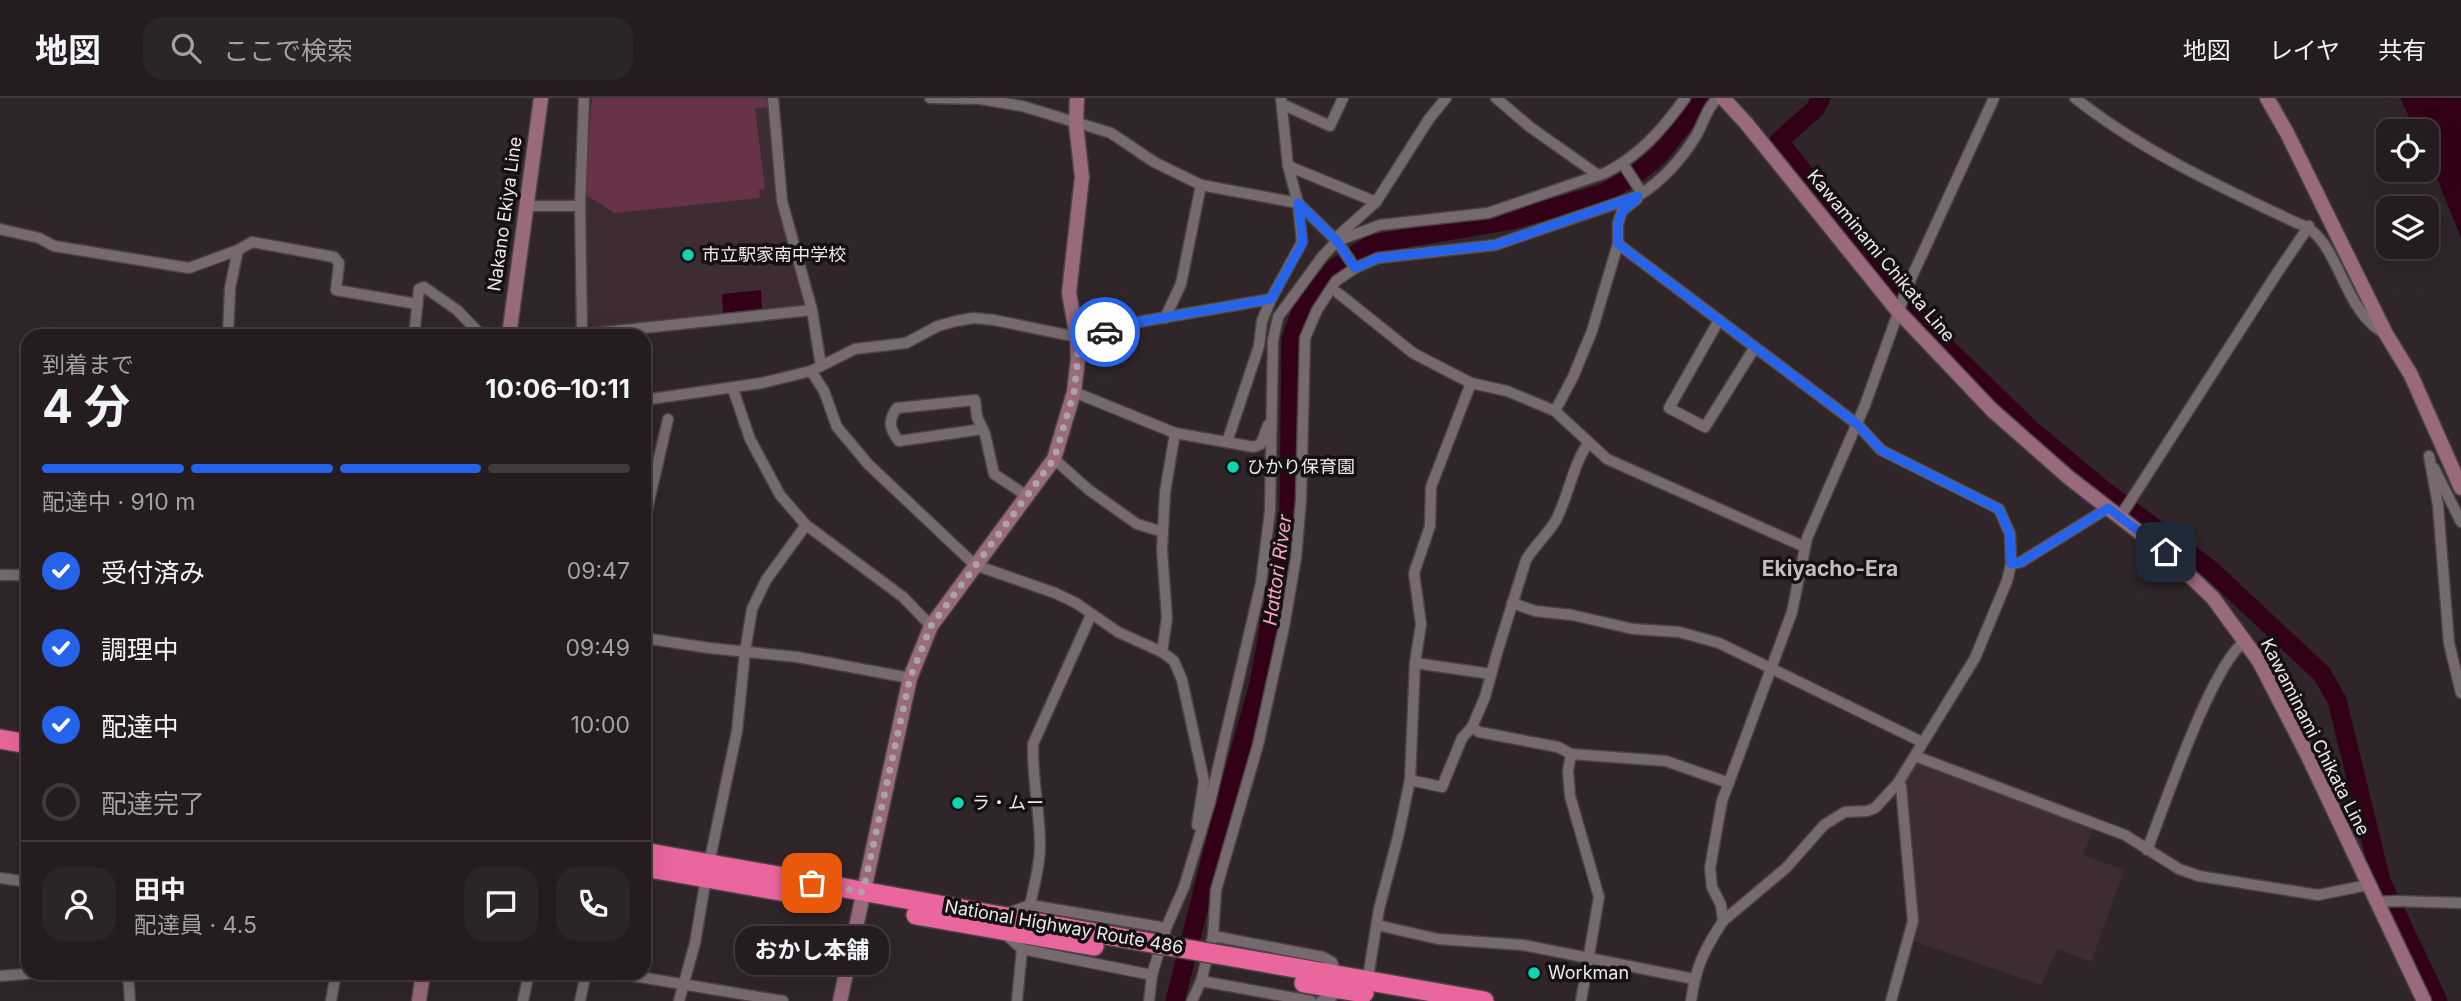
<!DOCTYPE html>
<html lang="ja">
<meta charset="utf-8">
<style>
body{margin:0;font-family:Inter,"Noto Sans JP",sans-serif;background:#2c2528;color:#f1f3f6;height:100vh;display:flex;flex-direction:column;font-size:26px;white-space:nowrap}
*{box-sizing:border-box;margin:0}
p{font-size:23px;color:#a3a1a4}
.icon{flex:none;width:38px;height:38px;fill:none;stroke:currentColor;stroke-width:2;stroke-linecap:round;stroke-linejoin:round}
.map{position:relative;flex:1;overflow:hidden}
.panel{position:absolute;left:21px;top:231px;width:630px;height:651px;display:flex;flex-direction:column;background:#241c1f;border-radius:21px;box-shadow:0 7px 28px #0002,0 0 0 2px #413a3d}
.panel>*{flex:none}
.buttons{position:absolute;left:2376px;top:21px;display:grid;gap:14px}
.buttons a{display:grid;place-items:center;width:63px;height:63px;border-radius:14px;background:#241c1f;box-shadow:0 7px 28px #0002,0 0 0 2px #413a3d;font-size:35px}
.pin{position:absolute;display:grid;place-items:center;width:60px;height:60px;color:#fff;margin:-30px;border-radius:14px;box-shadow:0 4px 10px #0006}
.courier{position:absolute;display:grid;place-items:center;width:70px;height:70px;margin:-35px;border:5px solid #2563eb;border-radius:50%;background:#fff;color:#222;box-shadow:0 2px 9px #0007}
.bubble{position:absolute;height:49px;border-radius:21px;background:#241c1f;box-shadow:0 7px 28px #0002,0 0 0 2px #413a3d;font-size:23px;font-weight:700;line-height:49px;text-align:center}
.headline em{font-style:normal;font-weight:700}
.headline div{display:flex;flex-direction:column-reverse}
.headline{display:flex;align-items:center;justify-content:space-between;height:119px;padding:0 21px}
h1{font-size:46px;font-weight:700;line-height:52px}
.bar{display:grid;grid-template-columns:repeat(4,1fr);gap:10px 7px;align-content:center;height:84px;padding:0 21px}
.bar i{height:9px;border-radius:5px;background:#413a3d}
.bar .selected{background:#2563eb}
.bar p{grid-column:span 4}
.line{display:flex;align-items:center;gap:18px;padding:0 21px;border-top:2px solid #413a3d}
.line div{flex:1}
.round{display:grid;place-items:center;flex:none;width:74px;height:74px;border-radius:21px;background:#2c2528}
ol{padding:0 21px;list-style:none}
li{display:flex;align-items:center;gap:21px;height:77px}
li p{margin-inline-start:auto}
li .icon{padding:7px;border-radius:50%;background:#2563eb;color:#fff;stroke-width:4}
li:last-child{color:#a3a1a4}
li i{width:38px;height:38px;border:4px solid #413a3d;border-radius:50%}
header{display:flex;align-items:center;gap:42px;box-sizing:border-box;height:98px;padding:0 35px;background:#241c1f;border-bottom:2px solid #413a3d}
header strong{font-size:33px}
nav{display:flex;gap:38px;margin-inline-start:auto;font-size:24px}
.search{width:490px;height:63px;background:#2c2528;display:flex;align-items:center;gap:18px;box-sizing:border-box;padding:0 24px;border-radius:21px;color:#a3a1a4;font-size:26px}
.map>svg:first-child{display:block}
.built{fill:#3d2d33}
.green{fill:#683248}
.water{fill:#320017}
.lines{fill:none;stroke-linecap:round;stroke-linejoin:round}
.river{stroke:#320017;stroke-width:19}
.street-casing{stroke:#4b4346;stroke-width:13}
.secondary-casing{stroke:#4b4346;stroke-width:17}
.highway-casing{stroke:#4b4346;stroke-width:22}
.street{stroke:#766a6e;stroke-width:10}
.secondary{stroke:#99697c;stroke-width:14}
.highway{stroke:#ea669e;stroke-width:19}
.highway-bridge-casing{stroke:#4b4346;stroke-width:22;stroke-linecap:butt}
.highway-bridge{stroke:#ea669e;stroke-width:19}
.done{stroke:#aca3a6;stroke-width:7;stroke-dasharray:0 12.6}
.route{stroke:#2563eb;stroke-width:9}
.poi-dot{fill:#10d5b4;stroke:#151112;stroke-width:2.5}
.labels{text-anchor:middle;stroke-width:7;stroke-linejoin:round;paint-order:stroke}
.street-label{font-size:18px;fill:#eee7e9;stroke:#151112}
.poi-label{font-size:18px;fill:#eee7e9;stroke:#151112;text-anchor:start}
.water-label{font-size:19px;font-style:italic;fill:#ffa4c5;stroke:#151112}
.quarter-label{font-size:21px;font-weight:bold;fill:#c7bbbf;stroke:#151112}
</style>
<header>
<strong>地図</strong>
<div class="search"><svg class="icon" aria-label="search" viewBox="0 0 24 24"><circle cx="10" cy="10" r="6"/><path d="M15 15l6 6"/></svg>ここで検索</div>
<nav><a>地図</a><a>レイヤ</a><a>共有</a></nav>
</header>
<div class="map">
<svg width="2461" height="903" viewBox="0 0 2461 903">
<rect width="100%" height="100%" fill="#302629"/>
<g class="built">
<polygon points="590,0 768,0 805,206 804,210 590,230 585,227 585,51"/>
<polygon points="1921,665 2094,728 2083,757 2124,772 2091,864 2057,851 2041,887 1916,844 1914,840 1919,822 1905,685 1914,668"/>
</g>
<polygon class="green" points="592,0 766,0 767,9 755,11 765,91 759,92 760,100 615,115 583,95 583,54 588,53"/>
<g class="water">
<polygon points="2400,0 2461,0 2461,140 2427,55 2427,33 2416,33"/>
<polygon points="761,192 762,211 723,215 722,196"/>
</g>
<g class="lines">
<g class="river">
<polyline points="1821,0 1815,11 1779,43 1870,159 1947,250 2028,329 2102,391 2211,472 2322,576 2337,602 2381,783 2438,903"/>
<polyline points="1175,903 1224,709 1259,586 1285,444 1289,411 1291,241 1303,208 1335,170 1372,146 1512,122 1604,95 1632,79 1658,58 1704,0"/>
</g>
<defs>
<g id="street">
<polyline points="584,0 580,108 582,232 586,236 812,212"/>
<polyline points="773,0 782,103 812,212 821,268"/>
<polyline points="930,0 980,1 1022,8 1111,35 1154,64 1201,87 1298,105 1302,144 1271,201 1262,223 1259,248 1227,344"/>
<polyline points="1281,0 1288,68 1298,105 1337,143 1355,170"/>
<polyline points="1496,0 1530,29 1598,77"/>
<path d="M2075,0C2142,53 2220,89 2297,125C2340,137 2340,213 2386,236"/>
<polyline points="1284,7 1330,28 1343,0"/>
<polyline points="1623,66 1642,95"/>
<polyline points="1288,68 1376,104"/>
<polyline points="526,108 580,108"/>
<polyline points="0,131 39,140 54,148 189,170 238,152 252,144 334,159 339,165 336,192 417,206"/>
<polyline points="1337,143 1339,137 1376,104 1429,21 1446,0"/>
<polyline points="1618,146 1857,326 1881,352 1999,411 2010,436 2011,466 2007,483 1975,560 1898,685 1875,710 1867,713 1845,714 1824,727 1786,770 1723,823"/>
<polyline points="1338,195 1413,255 1434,266 1471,285 1507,293 1555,313 1607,361 1805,449"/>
<polyline points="1165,220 1181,186 1201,87"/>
<polyline points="1719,222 1669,310 1705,329 1755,249"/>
<polyline points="228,238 230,190 238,152"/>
<polyline points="414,238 419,191 424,189 457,212 482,238"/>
<polyline points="811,273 824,293 837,329 868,366 975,467 1055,495 1076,505 1118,534 1162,554 1174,563 1182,582 1204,683 1197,727"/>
<polyline points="733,291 750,341 780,397 806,427 903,499 931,528"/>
<polyline points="1074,294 1175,335 1254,349 1261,346 1268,327"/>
<polyline points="644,302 762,285 811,273 855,251 906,245 938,228 956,223 974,220 994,222 1077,239 1108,233 1138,224 1271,201"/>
<polyline points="1555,313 1573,279 1592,233 1618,146 1618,125 1622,113 1637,101"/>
<path d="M983,331L899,343C889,331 888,322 897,310L975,302L977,319L985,336L994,376L1027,398"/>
<polyline points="2429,358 2438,407 2449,545 2461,595"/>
<polyline points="1054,361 1089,392 1137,426 1163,434"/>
<polyline points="2434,370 2461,424"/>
<polyline points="2120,419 2277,175 2309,128"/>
<polyline points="644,425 668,321"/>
<polyline points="2011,466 2021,464 2108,410"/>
<polyline points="0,477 28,477"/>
<polyline points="1512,505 1535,513 1572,517 1633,531 1679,534 1719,545 1922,644"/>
<polyline points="644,540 709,550 797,559 910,580"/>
<polyline points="1162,554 1167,520 1162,452 1165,394 1175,335"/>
<polyline points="1415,565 1491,576"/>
<polyline points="1472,629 1479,634 1558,649 1571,656 1666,663 1729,685"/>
<polyline points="1571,656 1568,673 1570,698 1599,799 1581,903"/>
<polyline points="1915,658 2125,737 2179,771 2199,778 2318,797 2368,787"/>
<path d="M1410,682L1442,689L1462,640L1472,629L1485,599L1497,555L1526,462C1535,447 1548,436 1556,422C1569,397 1572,369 1588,345"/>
<path d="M2147,752C2165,707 2211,568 2245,543"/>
<polyline points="0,780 28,784"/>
<polyline points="2377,804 2397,803 2461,805"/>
<polyline points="1030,807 1166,830"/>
<path d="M1005,816L1030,807C1034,788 1040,768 1040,748C1040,714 1032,680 1033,646L1091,517"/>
<polyline points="1377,827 1438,841 1523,847 1694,881"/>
<polyline points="1003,834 1022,851 1017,903"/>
<polyline points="1213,838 1323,859 1332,864 1337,877"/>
<polyline points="1022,851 1152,877"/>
<polyline points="79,875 128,876"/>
<polyline points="128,875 130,903"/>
<polyline points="616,875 783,903"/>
<polyline points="0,878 38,875"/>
<polyline points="1201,883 1311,903"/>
<polyline points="1367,886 1379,811 1398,739 1410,682 1415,565 1421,526 1414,475 1430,428 1431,389 1471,285"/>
<polyline points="331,903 336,875"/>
<polyline points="523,903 529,875"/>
<polyline points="580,903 586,875"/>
<polyline points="679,903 695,845 706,780 737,633 745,554 752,511 766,482 806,427"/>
<path d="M1149,903L1152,877L1166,830L1184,789L1210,704L1261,485L1270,413L1273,242L1278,219L1322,159L1337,143L1380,127L1488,115L1605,75C1639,58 1663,31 1685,0"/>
<path d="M1192,903L1201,883L1213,838L1216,792L1258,647L1284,529L1296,460L1301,402L1305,240L1317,212L1336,183L1355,170L1378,160L1495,147L1638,98C1662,83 1681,62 1696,38C1703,26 1707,9 1718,0"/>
<polyline points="1321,903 1331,900 1339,891"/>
<path d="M1691,903C1696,868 1704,852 1723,823L1721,807L1712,789L1710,770L1722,703L1792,514L1807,440L1865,307L1908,187L1994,0"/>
<polyline points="1891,903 1913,823 1901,688 1898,685"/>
</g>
<g id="secondary">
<polyline points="1723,0 1746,25 1897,212 1992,312 2068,379 2166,455 2213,500 2259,563 2307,656 2424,903"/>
<polyline points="2267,0 2287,35 2386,236 2411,277 2461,390"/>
<polyline points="509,238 541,0"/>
<polyline points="419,903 423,875"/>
<polyline points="840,903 910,580 931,528 1054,361 1074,294 1078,260 1077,239 1069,195 1082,79 1076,26 1077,0"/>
</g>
<g id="highway">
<polyline points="0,641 28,646"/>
<polyline points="644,754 1134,842"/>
<polyline points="644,769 814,799"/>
<polyline points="916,817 1094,848"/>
<polyline points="1233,859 1484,903"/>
<polyline points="1304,885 1364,895"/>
</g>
</defs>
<use href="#street" class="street-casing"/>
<use href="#secondary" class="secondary-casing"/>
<use href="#highway" class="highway-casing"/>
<use href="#street" class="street"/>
<use href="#secondary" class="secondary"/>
<use href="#highway" class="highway"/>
<defs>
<polyline id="highway-bridge" points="1134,842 1233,859"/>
</defs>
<use href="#highway-bridge" class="highway-bridge-casing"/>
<use href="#highway-bridge" class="highway-bridge"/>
</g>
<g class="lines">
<polyline class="done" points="812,785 863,794 910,580 931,528 1054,361 1074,294 1078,260 1077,239 1105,234"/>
<path class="route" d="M1105,234L1138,224L1271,201L1303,144L1298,105L1337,143L1355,170L1378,160L1495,147L1638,98C1635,105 1631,105 1625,111C1616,119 1618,135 1618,146L1857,326L1881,352L1999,411L2010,436L2011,466L2021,464L2108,410L2166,454"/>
</g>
<g class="poi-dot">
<circle cx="688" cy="157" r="7"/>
<circle cx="1233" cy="369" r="7"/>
<circle cx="958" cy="705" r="7"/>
<circle cx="1534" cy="875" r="7"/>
</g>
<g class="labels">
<g class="street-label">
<text transform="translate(505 116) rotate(-82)" y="6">Nakano Ekiya Line</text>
<text transform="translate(1881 158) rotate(50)" y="6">Kawaminami Chikata Line</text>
<text transform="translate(2315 639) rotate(63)" y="6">Kawaminami Chikata Line</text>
<text transform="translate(1064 829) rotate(10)" y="6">National Highway Route 486</text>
</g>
<g class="poi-label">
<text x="702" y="163">市立駅家南中学校</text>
<text x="1247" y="375">ひかり保育園</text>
<text x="972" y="711">ラ・ムー</text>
<text x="1548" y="881">Workman</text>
</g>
<g class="water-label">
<text transform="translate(1277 472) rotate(-82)" y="7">Hattori River</text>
</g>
<g class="quarter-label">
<text x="1830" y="478">Ekiyacho-Era</text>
</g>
</g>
</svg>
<div class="buttons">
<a><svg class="icon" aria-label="locate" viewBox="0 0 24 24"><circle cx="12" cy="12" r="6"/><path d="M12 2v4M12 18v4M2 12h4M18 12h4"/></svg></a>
<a><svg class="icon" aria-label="layers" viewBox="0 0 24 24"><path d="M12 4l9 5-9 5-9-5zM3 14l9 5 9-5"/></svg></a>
</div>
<div class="pin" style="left:812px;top:785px;background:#ea580c"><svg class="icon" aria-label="bag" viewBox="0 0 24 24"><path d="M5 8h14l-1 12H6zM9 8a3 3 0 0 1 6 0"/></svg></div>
<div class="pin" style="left:2166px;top:454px;background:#1f2937"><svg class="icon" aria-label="home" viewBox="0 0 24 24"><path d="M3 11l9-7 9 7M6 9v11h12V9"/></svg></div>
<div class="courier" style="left:1105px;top:234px"><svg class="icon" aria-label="car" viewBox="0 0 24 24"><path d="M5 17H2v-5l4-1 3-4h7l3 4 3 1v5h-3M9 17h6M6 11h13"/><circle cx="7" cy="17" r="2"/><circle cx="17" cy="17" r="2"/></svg></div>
<div class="bubble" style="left:735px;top:828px;width:154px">おかし本舗</div>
<section class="panel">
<div class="headline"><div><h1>4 分</h1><p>到着まで</p></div><em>10:06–10:11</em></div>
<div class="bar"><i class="selected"></i><i class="selected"></i><i class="selected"></i><i></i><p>配達中 · 910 m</p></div>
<ol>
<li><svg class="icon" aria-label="check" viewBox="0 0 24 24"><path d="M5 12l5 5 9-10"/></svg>受付済み<p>09:47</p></li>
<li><svg class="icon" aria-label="check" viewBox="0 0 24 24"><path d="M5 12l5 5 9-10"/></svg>調理中<p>09:49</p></li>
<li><svg class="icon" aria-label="check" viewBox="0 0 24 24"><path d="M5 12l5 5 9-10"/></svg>配達中<p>10:00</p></li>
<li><i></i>配達完了</li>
</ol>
<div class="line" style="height:126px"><a class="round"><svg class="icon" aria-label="person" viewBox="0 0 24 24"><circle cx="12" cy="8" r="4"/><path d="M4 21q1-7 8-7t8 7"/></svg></a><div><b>田中</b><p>配達員 · 4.5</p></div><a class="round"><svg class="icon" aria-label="chat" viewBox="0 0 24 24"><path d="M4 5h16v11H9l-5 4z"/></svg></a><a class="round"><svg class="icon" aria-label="phone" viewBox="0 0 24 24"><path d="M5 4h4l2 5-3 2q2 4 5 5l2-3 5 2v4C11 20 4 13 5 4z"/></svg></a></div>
</section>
</div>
